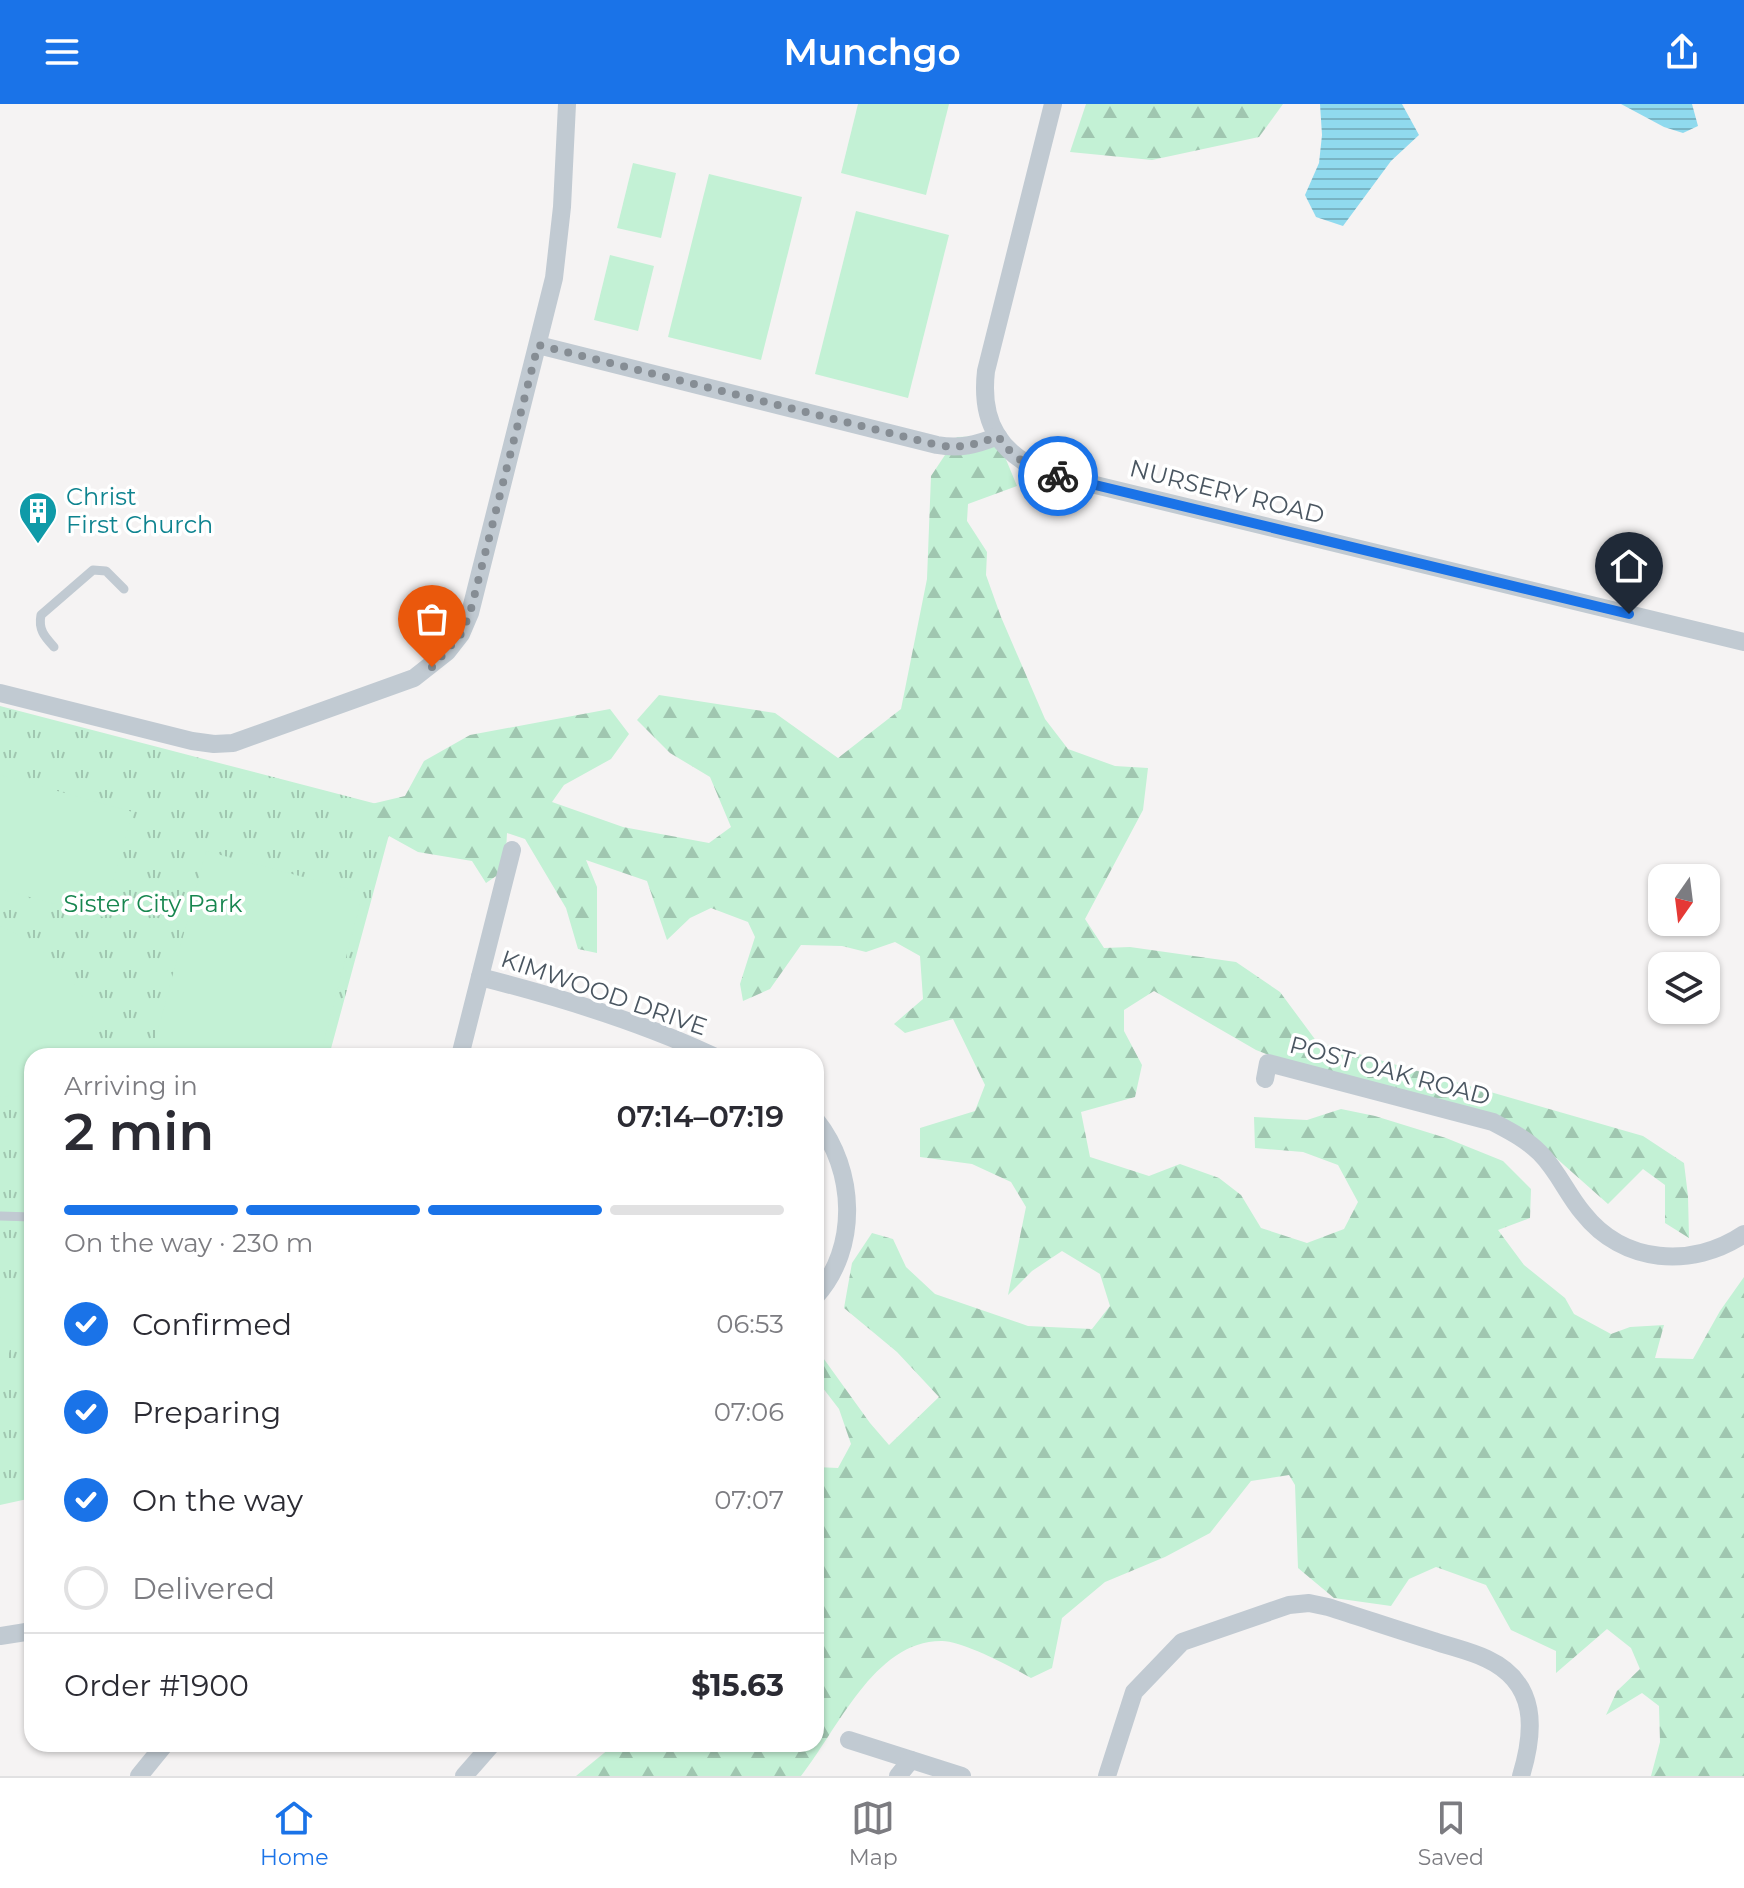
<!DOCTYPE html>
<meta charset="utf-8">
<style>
body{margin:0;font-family:Montserrat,sans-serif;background:#f7f7f7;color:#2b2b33;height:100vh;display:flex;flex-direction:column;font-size:30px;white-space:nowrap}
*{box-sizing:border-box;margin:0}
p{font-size:26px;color:#7c7c81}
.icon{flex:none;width:44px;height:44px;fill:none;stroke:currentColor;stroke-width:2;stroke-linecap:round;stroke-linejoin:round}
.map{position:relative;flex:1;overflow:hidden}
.drawer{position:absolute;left:24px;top:944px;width:800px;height:704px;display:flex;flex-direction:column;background:#fff;border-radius:24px;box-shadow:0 2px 6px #0004}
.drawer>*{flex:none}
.needle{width:52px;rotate:194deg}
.controls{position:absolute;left:1648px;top:760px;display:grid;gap:16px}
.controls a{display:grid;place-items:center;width:72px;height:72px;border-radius:16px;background:#fff;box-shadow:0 2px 6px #0004;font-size:40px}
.pin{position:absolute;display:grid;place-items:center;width:68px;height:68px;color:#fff;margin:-82px -34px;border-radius:50% 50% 50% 0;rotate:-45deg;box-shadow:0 0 8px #0007}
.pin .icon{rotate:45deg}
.courier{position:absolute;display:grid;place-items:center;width:80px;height:80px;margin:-40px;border:6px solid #1a73e8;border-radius:50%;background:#fff;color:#222;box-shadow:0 2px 10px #0007}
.head em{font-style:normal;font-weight:600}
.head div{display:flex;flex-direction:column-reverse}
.head{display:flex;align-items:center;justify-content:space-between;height:136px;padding:0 40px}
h1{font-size:52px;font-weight:600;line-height:60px}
.bar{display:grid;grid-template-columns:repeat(4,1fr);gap:12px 8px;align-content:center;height:96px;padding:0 40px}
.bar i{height:10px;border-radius:6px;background:#e1e1e2}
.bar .active{background:#1a73e8}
.bar p{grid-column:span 4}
.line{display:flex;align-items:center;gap:20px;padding:0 40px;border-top:2px solid #e1e1e2}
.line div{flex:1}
ol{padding:0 40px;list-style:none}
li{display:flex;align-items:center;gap:24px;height:88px}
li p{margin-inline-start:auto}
li .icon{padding:8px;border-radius:50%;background:#1a73e8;color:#fff;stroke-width:4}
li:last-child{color:#7c7c81}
li i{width:44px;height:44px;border:4px solid #e1e1e2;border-radius:50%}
header{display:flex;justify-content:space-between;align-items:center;height:104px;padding:0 40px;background:#1a73e8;color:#fff;font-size:36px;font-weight:600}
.tabs{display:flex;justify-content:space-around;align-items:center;height:112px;border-top:2px solid #e1e1e2;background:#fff;font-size:22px;color:#7c7c81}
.tabs a{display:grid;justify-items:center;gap:4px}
.tabs .active{color:#1a73e8}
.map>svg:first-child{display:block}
.grass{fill:url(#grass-tufts)}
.forest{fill:url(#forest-firs)}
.pitch{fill:#c3f1d5}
.water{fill:url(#water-rules)}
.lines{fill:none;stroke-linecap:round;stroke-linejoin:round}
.lane{stroke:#c1cad2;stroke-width:9}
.street{stroke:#c1cad2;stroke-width:18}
.done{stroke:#868d94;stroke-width:8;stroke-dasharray:0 14.4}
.route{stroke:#1a73e8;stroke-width:10}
.labels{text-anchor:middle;stroke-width:7;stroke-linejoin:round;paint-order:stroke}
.street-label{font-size:24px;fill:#4a5661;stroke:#fff}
.culture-label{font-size:24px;fill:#0d838f;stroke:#fff;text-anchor:start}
.park-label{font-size:24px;fill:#17864f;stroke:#fff}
</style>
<header><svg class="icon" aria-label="menu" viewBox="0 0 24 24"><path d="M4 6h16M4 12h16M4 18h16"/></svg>Munchgo<svg class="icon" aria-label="share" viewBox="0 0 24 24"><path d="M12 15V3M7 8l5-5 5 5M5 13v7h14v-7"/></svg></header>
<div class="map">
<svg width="1744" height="1672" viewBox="0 0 1744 1672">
<defs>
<pattern id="grass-tufts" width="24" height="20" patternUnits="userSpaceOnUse" patternTransform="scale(2)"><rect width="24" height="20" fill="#c3f1d5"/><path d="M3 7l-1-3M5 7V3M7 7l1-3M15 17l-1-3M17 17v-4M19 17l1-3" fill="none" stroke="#a0c6b0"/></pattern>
<pattern id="forest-firs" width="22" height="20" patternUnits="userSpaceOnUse" patternTransform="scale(2)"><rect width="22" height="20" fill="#c3f1d5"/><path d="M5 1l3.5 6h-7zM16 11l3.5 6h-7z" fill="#a0c6b0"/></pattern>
<pattern id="water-rules" width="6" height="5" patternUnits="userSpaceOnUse" patternTransform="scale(2)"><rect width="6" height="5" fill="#90daee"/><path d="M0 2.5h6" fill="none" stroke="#78b4c4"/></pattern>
</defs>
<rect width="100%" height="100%" fill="#f5f3f3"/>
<polygon class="grass" points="0,602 396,705 329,952 32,952 32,1394 0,1401"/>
<g class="forest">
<polygon points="1086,0 1283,0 1259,33 1152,56 1070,48"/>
<path d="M987,332L1005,353L1017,382L968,400L967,417L987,448L986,471L1001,513L1045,615L1068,645L1115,662L1148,664L1143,706L1085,815L1104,844L1130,843L1236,858L1280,888L1317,938L1643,1032L1684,1059L1688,1092L1689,1134L1665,1119V1081L1643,1065L1608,1100L1529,1030L1308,966L1256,946L1154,887L1124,906V927L1142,961L1135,993L1081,1008L1090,1053L1149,1072L1180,1060L1219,1074L1241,1091L1261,1124L1307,1139L1344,1125L1358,1098L1338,1061L1303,1048L1255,1044L1254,1013L1307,1016L1341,1005L1375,1012L1446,1034L1503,1057L1531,1085L1530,1114L1498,1126L1524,1161L1565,1194L1574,1210L1611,1230L1630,1223L1664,1221L1655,1254L1693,1255L1720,1207L1744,1173V1672H1651L1660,1638L1659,1602L1642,1589L1606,1611L1617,1587L1640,1565L1631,1544L1607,1525L1556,1569V1547L1511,1526L1486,1481L1436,1463L1409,1475L1391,1502L1334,1494L1298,1464L1295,1381L1289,1371L1251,1377L1210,1429L1165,1453L1105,1478L1062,1514L1052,1564L1031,1574C1012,1563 961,1536 941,1537C874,1537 837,1627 801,1672H576L615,1640L654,1644L653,1640H816V1363L838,1364L851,1340L839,1305L816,1275V1244L870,1319L889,1341L939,1293L897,1248L844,1204L852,1159L872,1129L893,1135L906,1163L935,1190L1028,1222L1092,1225L1110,1202L1100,1170L1062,1147L1032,1167L1008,1191L1026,1103L1011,1078L972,1060L920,1053V1024L975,1007L985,981L953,915L905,929L894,920L923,895L920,852L895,838L866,848L842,842L801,841L770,885L743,897L740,880L755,833L748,818L711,804L690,814L667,836L647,777L586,756L597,783V849L578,845L566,804L525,735L507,729L505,766L486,779L472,757L418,748L389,732L350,717L363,702L405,692L424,657L470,631L610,605L629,630L611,655L564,681L552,698L623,723L709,739L731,723L710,673L670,649L637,616L659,591L775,609L838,654L901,605L927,475L931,372L957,333Z"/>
</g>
<g class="pitch">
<polygon points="858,0 949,0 926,91 841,69"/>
<polygon points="633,59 676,69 661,134 617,124"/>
<polygon points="709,70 802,93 761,256 668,233"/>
<polygon points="856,107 949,131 908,294 815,270"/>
<polygon points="610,151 654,162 638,227 594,216"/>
<polygon points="0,671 133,708 103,813 0,785"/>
<polygon points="206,747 363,789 320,952 151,952"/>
<path d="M0,822C53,847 97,890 101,952H32V989L0,993Z"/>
<polygon points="0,1193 22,1198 7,1257 0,1255"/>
</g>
<g class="water">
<polygon points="1320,0 1402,0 1419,31 1391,57 1343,122 1316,113 1305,91 1319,59 1322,31"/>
<polygon points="1621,0 1692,0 1698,22 1683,29 1664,23"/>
</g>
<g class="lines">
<g class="lane">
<path d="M54,543C45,533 38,526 41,511L93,466L106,467L124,485"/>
<polyline points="0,1112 32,1113"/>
</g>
<g class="street">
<path d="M1053,0L986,267C980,319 1000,352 1050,370L1744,538"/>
<path d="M538,241L937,341C960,345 976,341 998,332"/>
<polyline points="0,589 192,637 214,640 233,639 414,574 447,548 461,530 470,509 554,174 562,103 567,0"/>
<path d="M480,873C559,893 639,917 713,952"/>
<polyline points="460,952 512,746"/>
<path d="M1265,975L1268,959L1493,1018C1510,1027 1526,1035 1540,1049C1558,1067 1567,1090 1583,1109C1623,1160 1692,1165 1744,1130"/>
<path d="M816,1016C856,1066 859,1144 816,1192"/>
<polyline points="0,1532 32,1527"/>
<polyline points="849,1636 962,1672"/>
<polyline points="139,1672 165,1640"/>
<polyline points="464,1672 492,1640"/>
<polyline points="898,1672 911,1656"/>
<path d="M1107,1672L1134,1588L1182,1538L1289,1501L1309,1499L1328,1503C1363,1514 1398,1526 1434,1537C1451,1543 1470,1547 1487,1555C1538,1579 1535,1626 1521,1672"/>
</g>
</g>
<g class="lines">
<path class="done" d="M432,563L461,530L470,509L538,241L937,341C960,345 976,341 998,332C1012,354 1033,366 1058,372"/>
<polyline class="route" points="1058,372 1629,510"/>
</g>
<defs>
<symbol id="building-pin" viewBox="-11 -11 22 30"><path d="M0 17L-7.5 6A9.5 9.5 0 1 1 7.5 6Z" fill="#0f9aa8" stroke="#fff"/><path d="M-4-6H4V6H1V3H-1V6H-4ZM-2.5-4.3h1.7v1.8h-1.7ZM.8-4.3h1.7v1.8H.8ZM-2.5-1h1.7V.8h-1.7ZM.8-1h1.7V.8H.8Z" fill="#fff"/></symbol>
</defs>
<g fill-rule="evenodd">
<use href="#building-pin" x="16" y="385" width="44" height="60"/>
</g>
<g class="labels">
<g class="street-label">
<text transform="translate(1227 388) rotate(14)" y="8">NURSERY ROAD</text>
<text transform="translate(604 889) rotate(19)" y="8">KIMWOOD DRIVE</text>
<text transform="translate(1390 967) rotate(15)" y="8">POST OAK ROAD</text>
</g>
<g class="culture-label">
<text x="66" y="401">Christ<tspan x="66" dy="28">First Church</tspan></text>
</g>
<g class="park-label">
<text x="153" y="808">Sister City Park</text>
</g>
</g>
</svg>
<div class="controls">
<a><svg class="needle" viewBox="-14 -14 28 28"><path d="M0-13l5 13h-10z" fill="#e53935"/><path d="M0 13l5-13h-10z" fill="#7c7c81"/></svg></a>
<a><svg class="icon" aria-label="layers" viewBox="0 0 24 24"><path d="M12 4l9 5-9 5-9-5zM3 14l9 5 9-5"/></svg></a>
</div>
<div class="pin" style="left:432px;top:563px;background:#ea580c"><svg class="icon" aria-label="bag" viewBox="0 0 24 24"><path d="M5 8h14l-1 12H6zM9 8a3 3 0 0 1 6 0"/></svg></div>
<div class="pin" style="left:1629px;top:510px;background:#1f2937"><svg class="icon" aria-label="home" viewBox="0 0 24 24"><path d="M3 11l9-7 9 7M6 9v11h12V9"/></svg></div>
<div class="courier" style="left:1058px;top:372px"><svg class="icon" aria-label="bike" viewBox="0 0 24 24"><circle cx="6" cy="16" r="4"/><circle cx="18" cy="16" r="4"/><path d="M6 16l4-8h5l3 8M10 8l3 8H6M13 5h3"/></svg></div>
<section class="drawer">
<div class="head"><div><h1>2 min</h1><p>Arriving in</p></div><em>07:14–07:19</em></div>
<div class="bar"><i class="active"></i><i class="active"></i><i class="active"></i><i></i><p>On the way · 230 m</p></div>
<ol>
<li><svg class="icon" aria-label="check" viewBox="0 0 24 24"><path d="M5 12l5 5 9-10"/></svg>Confirmed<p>06:53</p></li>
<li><svg class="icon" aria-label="check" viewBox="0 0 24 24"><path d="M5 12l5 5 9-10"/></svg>Preparing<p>07:06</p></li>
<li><svg class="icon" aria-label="check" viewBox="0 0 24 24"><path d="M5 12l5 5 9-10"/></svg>On the way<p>07:07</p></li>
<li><i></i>Delivered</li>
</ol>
<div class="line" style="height:104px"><div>Order #1900</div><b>$15.63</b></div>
</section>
</div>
<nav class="tabs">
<a class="active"><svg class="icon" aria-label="home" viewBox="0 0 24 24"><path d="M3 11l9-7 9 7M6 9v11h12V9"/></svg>Home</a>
<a><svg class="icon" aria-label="map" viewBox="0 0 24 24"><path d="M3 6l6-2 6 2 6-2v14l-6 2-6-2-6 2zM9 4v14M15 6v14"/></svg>Map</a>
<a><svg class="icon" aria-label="saved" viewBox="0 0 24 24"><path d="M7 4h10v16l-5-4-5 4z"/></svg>Saved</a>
</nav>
